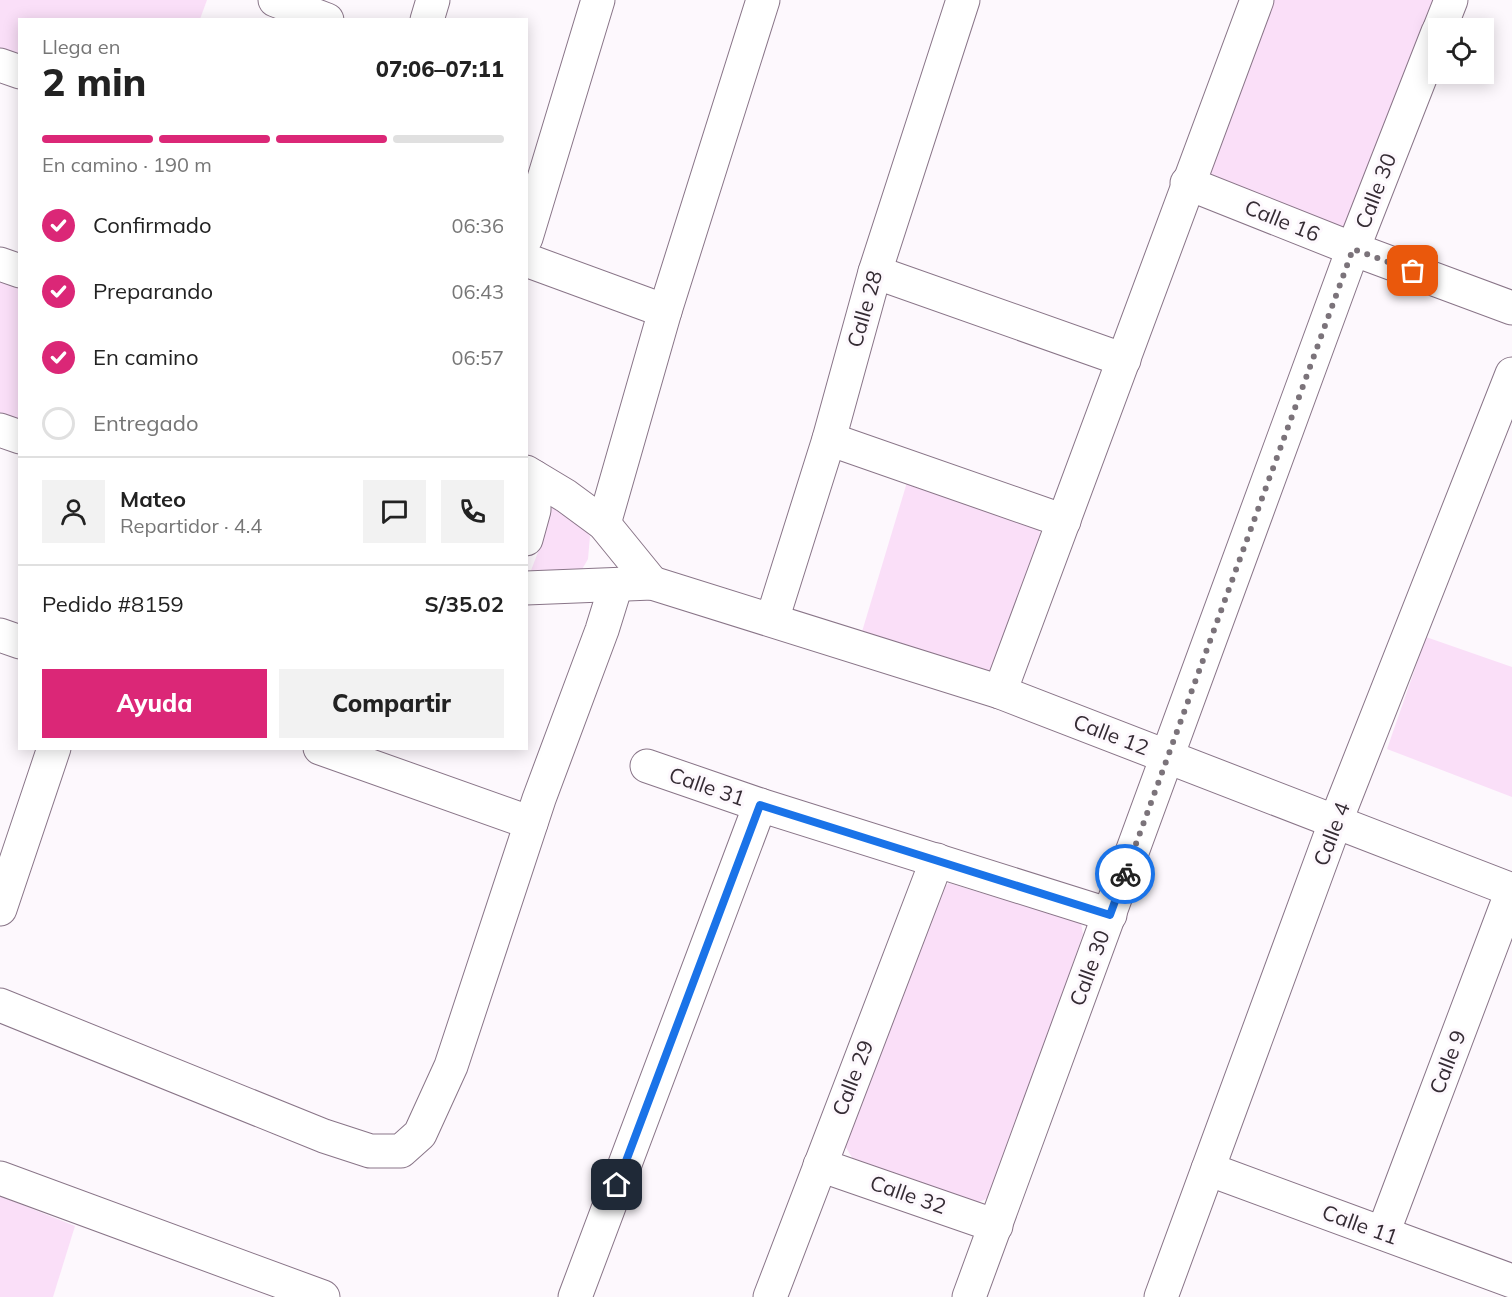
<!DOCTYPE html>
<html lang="es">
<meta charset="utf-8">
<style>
body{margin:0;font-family:Mulish,sans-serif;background:#f2f2f2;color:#222;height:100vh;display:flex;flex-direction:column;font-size:22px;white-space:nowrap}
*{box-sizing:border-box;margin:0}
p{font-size:20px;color:#767676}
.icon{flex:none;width:33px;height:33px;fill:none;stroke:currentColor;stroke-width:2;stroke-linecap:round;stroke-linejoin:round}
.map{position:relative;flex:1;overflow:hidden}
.sheet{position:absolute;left:18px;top:18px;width:510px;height:732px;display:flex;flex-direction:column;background:#fff;border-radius:0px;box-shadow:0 3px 15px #0003}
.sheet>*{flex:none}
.controls{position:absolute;left:1428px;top:18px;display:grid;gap:12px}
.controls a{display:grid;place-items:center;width:66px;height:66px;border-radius:0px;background:#fff;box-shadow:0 3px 15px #0003;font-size:30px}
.pin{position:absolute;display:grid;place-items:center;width:51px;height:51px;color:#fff;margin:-26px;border-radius:12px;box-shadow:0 3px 9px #0006}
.courier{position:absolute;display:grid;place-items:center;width:60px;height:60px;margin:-30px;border:4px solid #1a73e8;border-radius:50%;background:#fff;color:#222;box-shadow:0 2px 8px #0007}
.head em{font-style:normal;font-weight:800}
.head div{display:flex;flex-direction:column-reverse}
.head{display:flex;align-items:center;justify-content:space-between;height:102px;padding:0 24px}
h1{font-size:39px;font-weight:800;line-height:45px}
.bar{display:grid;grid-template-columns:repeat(4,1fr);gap:9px 6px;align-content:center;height:72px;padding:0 24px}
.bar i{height:8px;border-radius:4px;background:#e0e0e0}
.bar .selected{background:#db2777}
.bar p{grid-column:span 4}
.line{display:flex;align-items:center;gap:15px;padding:0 24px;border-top:2px solid #e0e0e0}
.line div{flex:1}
.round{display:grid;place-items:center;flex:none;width:63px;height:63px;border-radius:0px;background:#f2f2f2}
ol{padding:0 24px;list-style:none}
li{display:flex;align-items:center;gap:18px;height:66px}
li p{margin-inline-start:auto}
li .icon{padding:6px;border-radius:50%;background:#db2777;color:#fff;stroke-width:4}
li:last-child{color:#767676}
li i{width:33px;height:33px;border:3px solid #e0e0e0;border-radius:50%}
.action{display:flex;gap:12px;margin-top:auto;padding:12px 24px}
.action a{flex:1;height:69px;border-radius:0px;background:#db2777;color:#fff;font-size:24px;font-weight:800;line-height:69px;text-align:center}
.action a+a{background:#f2f2f2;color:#222}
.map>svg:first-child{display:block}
.green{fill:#fadff8}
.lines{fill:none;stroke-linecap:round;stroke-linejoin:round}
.minor-casing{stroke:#897588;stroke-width:35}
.minor{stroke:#fff;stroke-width:33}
.done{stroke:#7b737a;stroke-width:6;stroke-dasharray:0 10.8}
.route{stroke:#1a73e8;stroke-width:8}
.labels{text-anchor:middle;stroke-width:6;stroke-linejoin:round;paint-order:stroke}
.street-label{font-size:21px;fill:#352c34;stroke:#fdf8fd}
</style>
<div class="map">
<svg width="1512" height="1297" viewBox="0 0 1512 1297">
<rect width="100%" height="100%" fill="#fdf8fd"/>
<g class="green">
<polygon points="0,0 207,0 200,19 20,20 19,61 0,54"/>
<polygon points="1269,0 1434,0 1351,227 1338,231 1212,183 1207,164"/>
<polygon points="0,275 19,282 19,426 0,419"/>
<polygon points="908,479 1038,527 1042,540 994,671 976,675 861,635"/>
<polygon points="554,505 582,527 590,536 588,559 577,578 530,573 545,534 547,515"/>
<polygon points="1426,637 1512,667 1512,797 1387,749"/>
<polygon points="949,883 1081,923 1083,934 992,1197 976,1203 856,1164 845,1146 936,893"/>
<polygon points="0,1196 75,1226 53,1297 0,1297"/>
</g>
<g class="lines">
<defs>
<g id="minor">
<polyline points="275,0 327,20"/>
<polyline points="427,20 433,0"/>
<polyline points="1440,28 1451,0"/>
<polyline points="0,65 20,72"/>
<polyline points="1187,183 1353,249 1512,308"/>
<polyline points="526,238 598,0"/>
<polyline points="526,260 665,311"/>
<polyline points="0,264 20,271"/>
<polyline points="875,272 1124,360"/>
<polyline points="0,430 20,437"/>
<polyline points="829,439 1064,521"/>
<polyline points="526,472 566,496 604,524 652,583"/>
<polyline points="604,524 665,311 763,0"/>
<polyline points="526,539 534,510 534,477"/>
<polyline points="526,588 652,583 1000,692 1512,890"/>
<polyline points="772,620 829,439 875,272 963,0"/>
<polyline points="0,635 20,642"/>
<polyline points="1000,692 1257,0"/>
<polyline points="320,748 531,823"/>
<polyline points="647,766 760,805 1110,915"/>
<polyline points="0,909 54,748"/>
<polyline points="0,1005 324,1136 370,1151 401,1151 420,1134 451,1066 539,799 602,630 616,585"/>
<polyline points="820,1165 996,1226"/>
<polyline points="1208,1169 1512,1281"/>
<polyline points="0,1178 323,1297"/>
<polyline points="1383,1233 1512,891"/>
<polyline points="575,1297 760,805"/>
<polyline points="770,1297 937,860"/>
<polyline points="969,1297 1353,249 1438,32"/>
<polyline points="1161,1297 1335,823 1512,374"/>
</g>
</defs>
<use href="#minor" class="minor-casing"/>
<use href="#minor" class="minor"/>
</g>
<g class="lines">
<polyline class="done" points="1125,874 1353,249 1413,271"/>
<polyline class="route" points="617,1185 760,805 1110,915 1125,874"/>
</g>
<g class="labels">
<g class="street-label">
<text transform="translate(1376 191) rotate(-69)" y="7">Calle 30</text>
<text transform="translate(1282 221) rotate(22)" y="7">Calle 16</text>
<text transform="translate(865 309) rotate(-74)" y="7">Calle 28</text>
<text transform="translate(1111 735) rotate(21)" y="7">Calle 12</text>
<text transform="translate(707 787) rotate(19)" y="7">Calle 31</text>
<text transform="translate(1332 834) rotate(-69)" y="7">Calle 4</text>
<text transform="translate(1090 968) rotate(-70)" y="7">Calle 30</text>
<text transform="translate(1448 1062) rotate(-69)" y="7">Calle 9</text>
<text transform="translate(853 1078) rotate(-69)" y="7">Calle 29</text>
<text transform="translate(908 1195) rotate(19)" y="7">Calle 32</text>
<text transform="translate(1360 1225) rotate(20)" y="7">Calle 11</text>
</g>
</g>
</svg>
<div class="controls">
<a><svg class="icon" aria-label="locate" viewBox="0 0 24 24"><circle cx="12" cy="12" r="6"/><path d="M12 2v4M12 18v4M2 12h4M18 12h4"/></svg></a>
</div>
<div class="pin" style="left:1413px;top:271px;background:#ea580c"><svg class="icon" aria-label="bag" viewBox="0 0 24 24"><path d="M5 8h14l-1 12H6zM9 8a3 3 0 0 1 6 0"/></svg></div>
<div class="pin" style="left:617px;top:1185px;background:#1f2937"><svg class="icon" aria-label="home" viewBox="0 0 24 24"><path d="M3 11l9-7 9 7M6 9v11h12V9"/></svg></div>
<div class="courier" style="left:1125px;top:874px"><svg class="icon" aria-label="bike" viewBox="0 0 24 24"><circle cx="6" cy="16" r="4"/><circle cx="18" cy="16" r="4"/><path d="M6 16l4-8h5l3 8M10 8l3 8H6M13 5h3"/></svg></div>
<section class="sheet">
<div class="head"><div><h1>2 min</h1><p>Llega en</p></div><em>07:06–07:11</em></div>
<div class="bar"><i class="selected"></i><i class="selected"></i><i class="selected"></i><i></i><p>En camino · 190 m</p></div>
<ol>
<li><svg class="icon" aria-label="check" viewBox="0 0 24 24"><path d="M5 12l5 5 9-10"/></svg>Confirmado<p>06:36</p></li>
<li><svg class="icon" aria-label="check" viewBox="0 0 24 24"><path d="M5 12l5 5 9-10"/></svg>Preparando<p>06:43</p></li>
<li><svg class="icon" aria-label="check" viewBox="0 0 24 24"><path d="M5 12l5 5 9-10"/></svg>En camino<p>06:57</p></li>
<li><i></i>Entregado</li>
</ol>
<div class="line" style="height:108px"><a class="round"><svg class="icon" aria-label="person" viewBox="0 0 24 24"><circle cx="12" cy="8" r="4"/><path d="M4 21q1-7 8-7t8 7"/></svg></a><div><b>Mateo</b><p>Repartidor · 4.4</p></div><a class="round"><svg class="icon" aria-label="chat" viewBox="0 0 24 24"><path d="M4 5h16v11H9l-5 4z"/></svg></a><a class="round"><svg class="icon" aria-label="phone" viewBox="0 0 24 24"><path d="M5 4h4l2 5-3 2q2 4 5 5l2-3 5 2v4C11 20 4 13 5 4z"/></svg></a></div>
<div class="line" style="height:78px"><div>Pedido #8159</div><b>S/35.02</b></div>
<div class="action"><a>Ayuda</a><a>Compartir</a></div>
</section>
</div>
